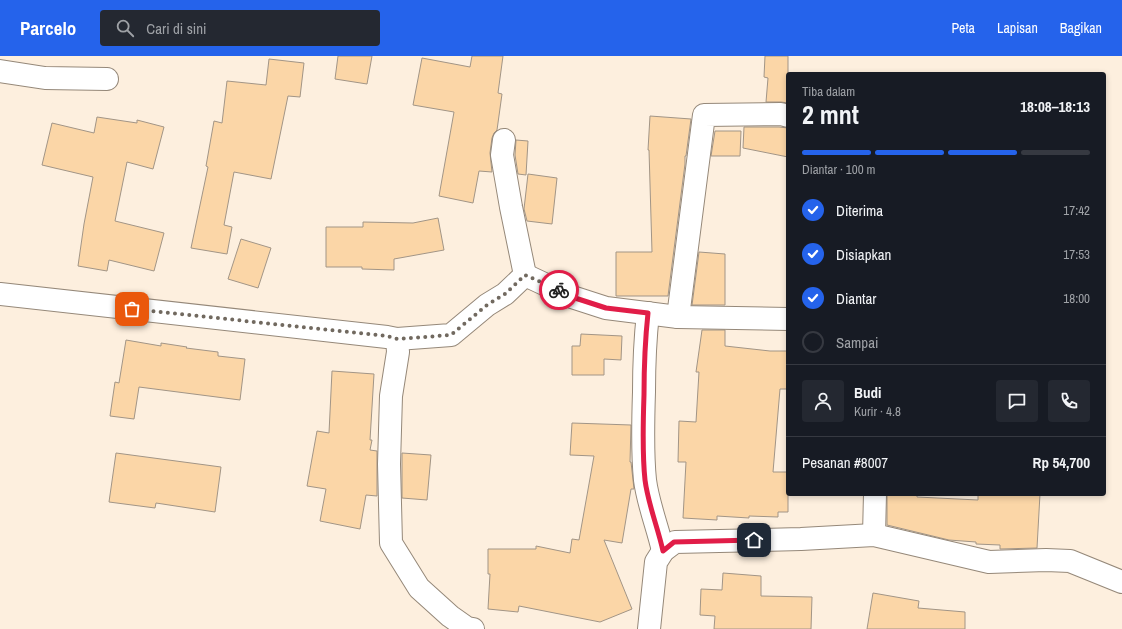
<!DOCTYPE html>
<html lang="id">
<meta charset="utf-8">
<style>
body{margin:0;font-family:"Archivo Narrow",sans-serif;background:#242831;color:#f1f3f6;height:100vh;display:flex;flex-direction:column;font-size:15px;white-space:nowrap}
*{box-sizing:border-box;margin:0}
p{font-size:13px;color:#9ea1a6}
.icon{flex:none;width:22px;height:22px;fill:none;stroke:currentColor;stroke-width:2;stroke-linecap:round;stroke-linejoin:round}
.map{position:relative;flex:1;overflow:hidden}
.panel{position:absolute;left:786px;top:16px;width:320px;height:424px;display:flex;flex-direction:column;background:#171b24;border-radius:4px;box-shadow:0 2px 6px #0003}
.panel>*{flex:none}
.pin{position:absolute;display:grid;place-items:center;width:34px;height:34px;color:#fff;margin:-17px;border-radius:8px;box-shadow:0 2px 6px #0006}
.courier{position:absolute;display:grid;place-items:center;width:40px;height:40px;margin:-20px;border:3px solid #e11d48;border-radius:50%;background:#fff;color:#222;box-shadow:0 1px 5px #0007}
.summary em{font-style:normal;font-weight:700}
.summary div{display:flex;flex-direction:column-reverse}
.summary{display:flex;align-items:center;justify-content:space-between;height:68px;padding:0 16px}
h1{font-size:26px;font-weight:700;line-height:30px}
.bar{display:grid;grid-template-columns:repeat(4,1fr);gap:6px 4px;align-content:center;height:48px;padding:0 16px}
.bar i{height:5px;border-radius:3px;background:#363941}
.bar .on{background:#2563eb}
.bar p{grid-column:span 4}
.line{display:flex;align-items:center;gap:10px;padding:0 16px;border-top:1px solid #363941}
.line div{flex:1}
.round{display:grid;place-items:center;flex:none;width:42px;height:42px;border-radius:4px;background:#242831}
ol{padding:0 16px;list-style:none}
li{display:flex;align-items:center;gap:12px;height:44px}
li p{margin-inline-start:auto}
li .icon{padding:4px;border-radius:50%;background:#2563eb;color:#fff;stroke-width:4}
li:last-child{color:#9ea1a6}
li i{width:22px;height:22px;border:2px solid #363941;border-radius:50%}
header{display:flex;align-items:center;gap:24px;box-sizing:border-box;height:56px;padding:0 20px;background:#2563eb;color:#fff}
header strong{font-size:19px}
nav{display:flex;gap:22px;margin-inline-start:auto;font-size:14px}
.search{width:280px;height:36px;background:#242831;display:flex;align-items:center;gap:10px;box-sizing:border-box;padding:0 14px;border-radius:4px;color:#9ea1a6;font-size:15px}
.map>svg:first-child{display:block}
.building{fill:#fbd6a7;stroke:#a29586}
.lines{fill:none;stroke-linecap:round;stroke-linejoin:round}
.street-casing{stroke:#958879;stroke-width:24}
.street{stroke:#fff;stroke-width:22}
.done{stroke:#71695f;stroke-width:4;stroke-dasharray:0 7.2}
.route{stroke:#e11d48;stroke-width:5}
</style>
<header>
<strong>Parcelo</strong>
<div class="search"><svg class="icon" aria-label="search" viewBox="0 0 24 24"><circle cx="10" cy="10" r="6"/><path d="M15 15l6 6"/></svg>Cari di sini</div>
<nav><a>Peta</a><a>Lapisan</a><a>Bagikan</a></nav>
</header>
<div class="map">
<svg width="1122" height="573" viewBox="0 0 1122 573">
<rect width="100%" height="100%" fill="#fdefde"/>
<g class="building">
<polygon points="338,0 372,0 367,28 335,23"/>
<polygon points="472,0 503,0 498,37 502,38 497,74 494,77 492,82 490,97 492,116 479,115 473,147 439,140 454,56 413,49 422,2 470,11"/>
<polygon points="765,0 788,0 788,47 781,46 766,46 768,22 764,21"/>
<polygon points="269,3 304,7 300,41 288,40 271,123 234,116 224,169 232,171 227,198 191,192 208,111 206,110 214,65 222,67 227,25 266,29"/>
<polygon points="650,60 691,63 686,100 685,100 685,108 668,240 616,240 616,196 652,196 649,94 648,94"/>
<polygon points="97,61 137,67 137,64 164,71 153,113 127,106 115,165 164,177 154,215 109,204 107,215 78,210 84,168 93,121 42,109 52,67 94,77"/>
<polygon points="744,71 779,71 788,72 788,101 743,92"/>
<polygon points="715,75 741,75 740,100 711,100"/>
<polygon points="516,84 528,85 526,119 518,118 515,99"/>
<polygon points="528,118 557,122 552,168 527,165 524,153"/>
<polygon points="438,162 444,194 394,203 394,214 362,213 362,211 326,211 326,171 363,171 363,166 413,167"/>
<polygon points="241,183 271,192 258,232 228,223"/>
<polygon points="699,196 725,198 725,249 692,249"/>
<polygon points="702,274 725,274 725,290 770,295 788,295 788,333 780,333 773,416 788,416 788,456 778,456 778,461 749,460 749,462 717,460 717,464 683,462 686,406 678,406 679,365 696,366 699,316 696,316"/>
<polygon points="581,278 622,280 621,304 604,303 604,319 572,319 572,290 580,290"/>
<polygon points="126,284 161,290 161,287 187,291 186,292 218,296 218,300 245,303 240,344 139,331 134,363 110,360 115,326 119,327"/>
<polygon points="332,315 374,318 370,384 372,384 370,394 377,395 377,440 366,439 360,473 320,465 326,433 307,430 317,375 329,377"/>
<polygon points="572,367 631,369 630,406 631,406 634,433 631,433 622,487 604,484 632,553 600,566 519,550 518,556 488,553 490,518 488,518 488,493 536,493 536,490 570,497 572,483 579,484 594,400 570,399"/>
<polygon points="116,397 221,411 215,456 156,447 155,452 109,446"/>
<polygon points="402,397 431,399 427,444 402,442"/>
<polygon points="887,438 917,438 917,441 978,444 978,438 1009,439 1009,438 1040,438 1037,492 1000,493 1000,489 976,488 976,486 949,484 887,469"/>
<polygon points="723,517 761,520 761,540 812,541 811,573 714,573 715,560 700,559 701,533 722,534"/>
<polygon points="873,537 919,545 918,552 965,556 965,573 867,573"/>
</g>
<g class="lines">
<defs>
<g id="street">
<polyline points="0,15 45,22 107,23"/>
<polyline points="504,84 502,99 511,151 525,219"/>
<polyline points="0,238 387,281 397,283 398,296 391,340 389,408 391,487 419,532 450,560 467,572 473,573"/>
<path d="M648,257C645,284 644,310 644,336C643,366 642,395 645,424C648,448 658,472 663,495"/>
<polyline points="678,261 704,59 781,58 788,60"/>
<polyline points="397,283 451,279 487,249 505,238 525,219 572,241 606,252 678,261 788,263"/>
<polyline points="874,479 875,438"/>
<polyline points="649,573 656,506 663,495 675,486 801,483 874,479 989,506 1046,504 1070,505 1122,526"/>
</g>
</defs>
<use href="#street" class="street-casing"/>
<use href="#street" class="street"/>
</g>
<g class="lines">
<polyline class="done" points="132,253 387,280 397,283 451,279 487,249 505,238 525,219 559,234"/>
<path class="route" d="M559,234L572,241L606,252L648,257C645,285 644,312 644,339C643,368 642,396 645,424C648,448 658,472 663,495L674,486L754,484"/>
</g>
</svg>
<div class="pin" style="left:132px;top:253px;background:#ea580c"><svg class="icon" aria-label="bag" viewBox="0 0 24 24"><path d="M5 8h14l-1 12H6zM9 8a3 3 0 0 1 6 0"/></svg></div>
<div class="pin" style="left:754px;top:484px;background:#1f2937"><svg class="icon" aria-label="home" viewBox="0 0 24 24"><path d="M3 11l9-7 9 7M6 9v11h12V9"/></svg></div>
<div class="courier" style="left:559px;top:234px"><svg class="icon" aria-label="bike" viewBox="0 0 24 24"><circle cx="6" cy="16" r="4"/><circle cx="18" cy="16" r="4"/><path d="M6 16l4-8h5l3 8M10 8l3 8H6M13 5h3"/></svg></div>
<section class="panel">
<div class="summary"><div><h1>2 mnt</h1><p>Tiba dalam</p></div><em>18:08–18:13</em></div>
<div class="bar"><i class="on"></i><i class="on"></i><i class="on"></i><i></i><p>Diantar · 100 m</p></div>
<ol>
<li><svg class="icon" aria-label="check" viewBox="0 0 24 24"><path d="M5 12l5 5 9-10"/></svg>Diterima<p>17:42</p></li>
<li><svg class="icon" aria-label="check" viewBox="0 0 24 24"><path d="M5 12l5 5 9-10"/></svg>Disiapkan<p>17:53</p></li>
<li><svg class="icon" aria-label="check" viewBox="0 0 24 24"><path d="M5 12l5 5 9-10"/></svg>Diantar<p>18:00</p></li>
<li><i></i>Sampai</li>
</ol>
<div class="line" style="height:72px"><a class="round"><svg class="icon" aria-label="person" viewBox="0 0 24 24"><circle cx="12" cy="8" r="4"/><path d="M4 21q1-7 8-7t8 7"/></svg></a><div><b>Budi</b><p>Kurir · 4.8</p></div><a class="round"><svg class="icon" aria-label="chat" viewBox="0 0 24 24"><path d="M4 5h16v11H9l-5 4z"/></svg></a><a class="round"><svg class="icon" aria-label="phone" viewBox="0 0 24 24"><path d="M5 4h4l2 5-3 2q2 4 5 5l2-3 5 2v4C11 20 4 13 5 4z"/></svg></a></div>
<div class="line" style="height:52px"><div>Pesanan #8007</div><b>Rp 54,700</b></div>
</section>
</div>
